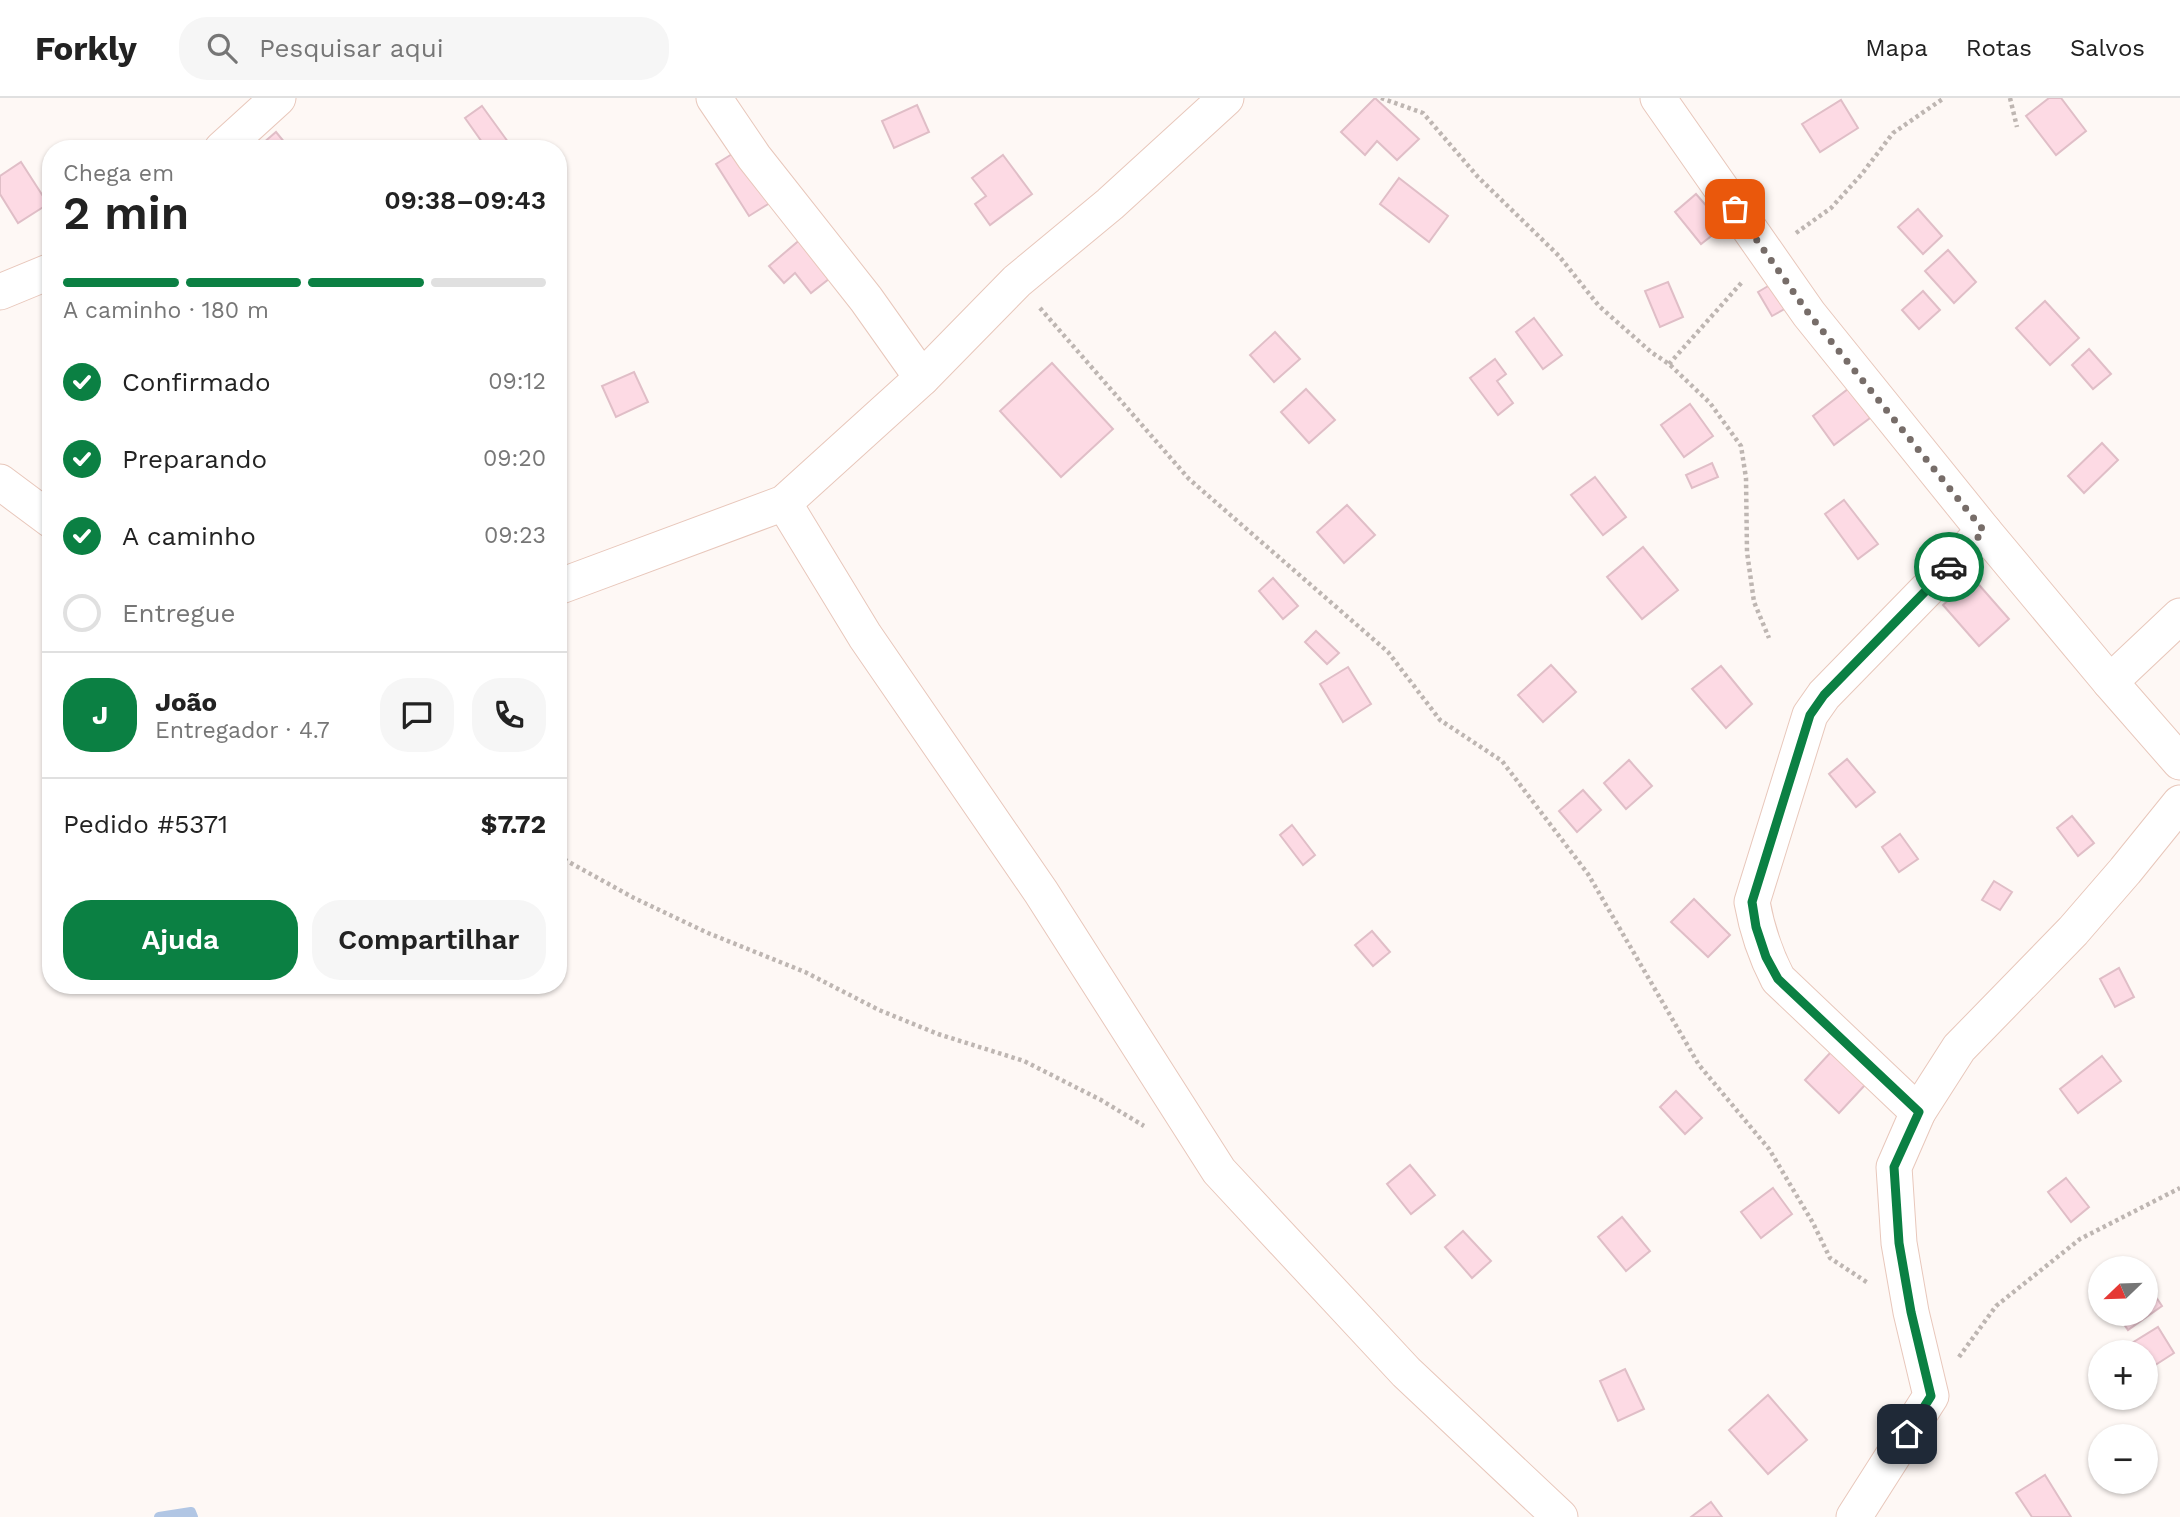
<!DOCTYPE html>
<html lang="pt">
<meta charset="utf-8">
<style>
body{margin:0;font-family:"Work Sans",sans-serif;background:#f6f6f6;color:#222;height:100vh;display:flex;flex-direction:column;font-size:26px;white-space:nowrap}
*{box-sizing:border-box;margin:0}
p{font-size:23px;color:#767676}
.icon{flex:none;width:38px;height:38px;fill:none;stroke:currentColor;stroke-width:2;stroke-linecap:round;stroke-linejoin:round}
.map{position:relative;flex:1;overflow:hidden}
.sheet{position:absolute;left:42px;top:42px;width:525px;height:854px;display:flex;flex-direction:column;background:#fff;border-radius:28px;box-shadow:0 2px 5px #0004}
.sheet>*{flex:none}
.needle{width:46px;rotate:247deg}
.fabs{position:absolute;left:2088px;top:1158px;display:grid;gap:14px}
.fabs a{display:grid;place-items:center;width:70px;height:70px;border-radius:50%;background:#fff;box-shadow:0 2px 5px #0004;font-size:35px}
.pin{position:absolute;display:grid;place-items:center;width:60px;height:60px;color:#fff;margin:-30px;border-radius:14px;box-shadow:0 4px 10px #0006}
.courier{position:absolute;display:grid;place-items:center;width:70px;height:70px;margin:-35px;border:5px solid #0b8043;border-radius:50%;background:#fff;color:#222;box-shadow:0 2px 9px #0007}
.headline em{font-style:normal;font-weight:600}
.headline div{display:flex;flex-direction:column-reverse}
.headline{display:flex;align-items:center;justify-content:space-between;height:119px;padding:0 21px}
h1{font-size:46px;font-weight:600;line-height:52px}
.bar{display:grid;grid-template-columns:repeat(4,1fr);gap:10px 7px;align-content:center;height:84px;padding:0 21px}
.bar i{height:9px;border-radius:5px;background:#e0e0e0}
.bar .on{background:#0b8043}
.bar p{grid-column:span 4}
.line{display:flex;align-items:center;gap:18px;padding:0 21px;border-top:2px solid #e0e0e0}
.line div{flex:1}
.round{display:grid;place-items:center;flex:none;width:74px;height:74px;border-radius:28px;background:#f6f6f6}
ol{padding:0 21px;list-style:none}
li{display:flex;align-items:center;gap:21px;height:77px}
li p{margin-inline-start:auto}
li .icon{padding:7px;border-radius:50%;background:#0b8043;color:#fff;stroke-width:4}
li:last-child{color:#767676}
li i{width:38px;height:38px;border:4px solid #e0e0e0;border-radius:50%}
.action{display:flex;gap:14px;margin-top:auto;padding:14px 21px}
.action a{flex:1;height:80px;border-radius:28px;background:#0b8043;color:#fff;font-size:28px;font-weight:600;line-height:80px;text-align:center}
.action a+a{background:#f6f6f6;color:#222}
header{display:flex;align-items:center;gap:42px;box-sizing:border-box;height:98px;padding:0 35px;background:#fff;border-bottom:2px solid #e0e0e0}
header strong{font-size:33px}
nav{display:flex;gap:38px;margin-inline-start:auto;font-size:24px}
.search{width:490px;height:63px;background:#f6f6f6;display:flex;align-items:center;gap:18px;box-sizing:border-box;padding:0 24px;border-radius:28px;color:#767676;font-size:26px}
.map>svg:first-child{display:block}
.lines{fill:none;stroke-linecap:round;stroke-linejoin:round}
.stream{stroke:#b1c6e4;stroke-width:10}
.building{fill:#fddae4;stroke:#e0bec7;stroke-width:2}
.minor-casing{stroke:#e8c7bb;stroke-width:37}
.path{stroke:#beb6b2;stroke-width:4.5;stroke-dasharray:3.5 3.5;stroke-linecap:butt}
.minor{stroke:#fff;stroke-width:35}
.done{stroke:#776d69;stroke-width:7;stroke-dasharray:0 12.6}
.route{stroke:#0b8043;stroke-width:9}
</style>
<header>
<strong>Forkly</strong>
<div class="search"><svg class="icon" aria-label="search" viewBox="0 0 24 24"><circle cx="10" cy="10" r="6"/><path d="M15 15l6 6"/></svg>Pesquisar aqui</div>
<nav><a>Mapa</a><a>Rotas</a><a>Salvos</a></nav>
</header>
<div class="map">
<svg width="2180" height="1419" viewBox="0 0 2180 1419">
<rect width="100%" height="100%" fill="#fef8f5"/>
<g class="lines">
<polyline class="stream" points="159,1419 191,1414 193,1419"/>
</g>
<g class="building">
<polygon points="1375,0 1419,41 1397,62 1377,43 1365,57 1341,34"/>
<polygon points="2049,0 2061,0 2086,33 2056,57 2026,18"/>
<polygon points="1841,2 1858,30 1820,54 1802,26"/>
<polygon points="917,7 929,34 894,50 882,23"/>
<polygon points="482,8 511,48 507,51 487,51 465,20"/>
<polygon points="276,34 290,51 256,51"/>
<polygon points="745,48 778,100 749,118 716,66"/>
<polygon points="1003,57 1032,96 990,127 975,106 986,98 972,80"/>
<polygon points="21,64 48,106 18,125 0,96 0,78"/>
<polygon points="1399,80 1448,118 1429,144 1380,106"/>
<polygon points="1696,96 1724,128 1701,146 1675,114"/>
<polygon points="1918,111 1942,138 1923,156 1898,129"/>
<polygon points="809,134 839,173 811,195 795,175 784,185 769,168"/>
<polygon points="1948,152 1976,184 1954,205 1925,173"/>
<polygon points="1668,184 1683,219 1660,229 1645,193"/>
<polygon points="1775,184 1790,208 1772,218 1758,194"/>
<polygon points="1923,193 1940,212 1919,231 1902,212"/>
<polygon points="2045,203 2079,240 2050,267 2016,230"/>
<polygon points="1534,220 1562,257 1543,271 1516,234"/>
<polygon points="1275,234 1300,261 1274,284 1250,257"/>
<polygon points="2089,251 2111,276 2093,291 2072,267"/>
<polygon points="1495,261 1506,276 1497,283 1513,305 1498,317 1470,280"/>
<polygon points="1052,265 1113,331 1061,379 1000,313"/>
<polygon points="634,274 648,304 616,319 602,288"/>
<polygon points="1306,291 1335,322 1309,345 1281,314"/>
<polygon points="1848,291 1870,320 1834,347 1813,318"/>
<polygon points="1690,306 1713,338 1684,359 1661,327"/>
<polygon points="2102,345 2118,362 2084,395 2068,378"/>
<polygon points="1712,365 1718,379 1692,390 1686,377"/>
<polygon points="1595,379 1626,419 1603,437 1571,397"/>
<polygon points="1844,402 1878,446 1858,461 1825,416"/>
<polygon points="1347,407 1375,437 1344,465 1317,434"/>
<polygon points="1643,449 1678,492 1642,521 1607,479"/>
<polygon points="1273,480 1298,508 1283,521 1259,493"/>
<polygon points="1973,480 2009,521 1979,548 1943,507"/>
<polygon points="1316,533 1339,555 1327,566 1305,544"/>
<polygon points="1551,567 1576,594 1543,624 1518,597"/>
<polygon points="1721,568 1752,606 1726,630 1692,591"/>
<polygon points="1348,569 1371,606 1343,624 1320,586"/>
<polygon points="1847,661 1875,694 1856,709 1829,676"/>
<polygon points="1629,662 1652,688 1626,711 1604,685"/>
<polygon points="1583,692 1601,712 1577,734 1559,713"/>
<polygon points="2072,718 2094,745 2078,758 2057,730"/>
<polygon points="1292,727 1315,757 1303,767 1280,737"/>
<polygon points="1900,736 1918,761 1899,774 1882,749"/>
<polygon points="1994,783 2012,794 2000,812 1982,802"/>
<polygon points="1694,801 1730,837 1708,859 1671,824"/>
<polygon points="1372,833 1390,854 1373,868 1355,847"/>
<polygon points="2119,870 2134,899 2115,909 2100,881"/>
<polygon points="1831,954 1865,987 1839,1015 1805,982"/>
<polygon points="2102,958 2121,983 2078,1015 2060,991"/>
<polygon points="1676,993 1702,1020 1685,1036 1660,1009"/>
<polygon points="1410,1067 1435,1097 1411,1116 1387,1086"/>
<polygon points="2066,1080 2089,1109 2071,1124 2048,1094"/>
<polygon points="1773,1090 1792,1116 1761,1140 1741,1114"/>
<polygon points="1622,1119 1650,1153 1626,1173 1598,1139"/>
<polygon points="1463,1133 1491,1163 1472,1180 1445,1149"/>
<polygon points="2146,1184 2162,1208 2128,1232 2117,1216 2146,1216"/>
<polygon points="2158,1229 2174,1255 2146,1273 2146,1255 2119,1253"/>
<polygon points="1625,1271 1644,1311 1618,1323 1600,1283"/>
<polygon points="1768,1297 1807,1342 1768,1376 1729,1332"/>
<polygon points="2045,1377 2071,1419 2032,1419 2016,1395"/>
<polygon points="1711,1404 1722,1419 1691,1419"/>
</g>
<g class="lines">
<defs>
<g id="minor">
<polyline points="714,0 754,59 866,201 922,280"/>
<polyline points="1658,0 1809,216 1984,433 2110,584 2180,664"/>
<polyline points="222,51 278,0"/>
<polyline points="0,194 51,173"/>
<polyline points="0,384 51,422"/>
<polyline points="784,405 865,538 1041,794 1219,1073 1406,1274 1560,1419"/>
<polyline points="558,489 784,405 922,280 1017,183 1110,106 1226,0"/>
<polyline points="2110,584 2180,518"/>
<path d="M1918,1014L1778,881C1765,856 1757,832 1752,804L1810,617L1824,597L1984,433"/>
<polyline points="1854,1419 1931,1298 1911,1214 1899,1145 1894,1069 1918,1014 1959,950 2073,833 2125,773 2180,705"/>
</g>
</defs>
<use href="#minor" class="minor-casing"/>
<g class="path">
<polyline points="1381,0 1423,15 1478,79 1559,158 1599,208 1651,254 1669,266 1710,305 1741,348 1746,380 1747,454 1754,504 1769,540"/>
<polyline points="2010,0 2017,29"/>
<polyline points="1796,135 1831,110 1861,77 1893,35 1944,0"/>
<polyline points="1040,210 1189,381 1388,554 1440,622 1502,663 1588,776 1699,967 1769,1051 1813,1125 1830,1160 1868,1185"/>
<polyline points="1669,266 1743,183"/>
<polyline points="558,758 634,800 708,835 805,874 879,912 938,936 1024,963 1101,1002 1144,1028"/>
<polyline points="1959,1259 1996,1208 2080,1141 2180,1090"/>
</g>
<use href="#minor" class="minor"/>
</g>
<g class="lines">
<polyline class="done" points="1735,111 1809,216 1984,433 1949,469"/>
<polyline class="route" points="1907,1336 1931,1298 1911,1214 1899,1145 1894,1069 1919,1014 1778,881 1766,859 1756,829 1752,804 1810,617 1824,597 1949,469"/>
</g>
</svg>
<div class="fabs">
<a><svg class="needle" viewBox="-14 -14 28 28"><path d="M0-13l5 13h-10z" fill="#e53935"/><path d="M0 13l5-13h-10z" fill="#767676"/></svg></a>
<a>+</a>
<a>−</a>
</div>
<div class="pin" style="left:1735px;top:111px;background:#ea580c"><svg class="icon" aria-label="bag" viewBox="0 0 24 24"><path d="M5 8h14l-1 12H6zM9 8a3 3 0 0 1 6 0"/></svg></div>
<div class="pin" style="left:1907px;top:1336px;background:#1f2937"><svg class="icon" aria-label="home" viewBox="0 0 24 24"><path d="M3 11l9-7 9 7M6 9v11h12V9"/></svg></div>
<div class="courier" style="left:1949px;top:469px"><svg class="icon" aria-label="car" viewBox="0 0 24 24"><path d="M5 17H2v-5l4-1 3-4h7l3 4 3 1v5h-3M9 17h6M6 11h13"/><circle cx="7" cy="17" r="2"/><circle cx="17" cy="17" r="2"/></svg></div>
<section class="sheet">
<div class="headline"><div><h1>2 min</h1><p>Chega em</p></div><em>09:38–09:43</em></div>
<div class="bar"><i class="on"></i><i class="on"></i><i class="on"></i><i></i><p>A caminho · 180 m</p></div>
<ol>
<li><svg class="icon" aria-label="check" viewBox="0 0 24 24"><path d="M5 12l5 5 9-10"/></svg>Confirmado<p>09:12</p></li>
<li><svg class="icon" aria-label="check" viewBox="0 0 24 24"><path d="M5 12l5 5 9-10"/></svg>Preparando<p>09:20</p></li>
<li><svg class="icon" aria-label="check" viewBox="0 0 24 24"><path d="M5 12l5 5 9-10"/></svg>A caminho<p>09:23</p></li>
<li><i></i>Entregue</li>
</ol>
<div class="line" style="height:126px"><b class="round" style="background:#0b8043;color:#fff">J</b><div><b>João</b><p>Entregador · 4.7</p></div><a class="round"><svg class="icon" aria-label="chat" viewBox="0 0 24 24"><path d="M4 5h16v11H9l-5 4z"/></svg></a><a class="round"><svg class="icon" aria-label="phone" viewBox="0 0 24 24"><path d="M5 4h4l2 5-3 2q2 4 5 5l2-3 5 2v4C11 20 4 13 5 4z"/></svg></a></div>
<div class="line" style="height:91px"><div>Pedido #5371</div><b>$7.72</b></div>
<div class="action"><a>Ajuda</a><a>Compartilhar</a></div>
</section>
</div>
